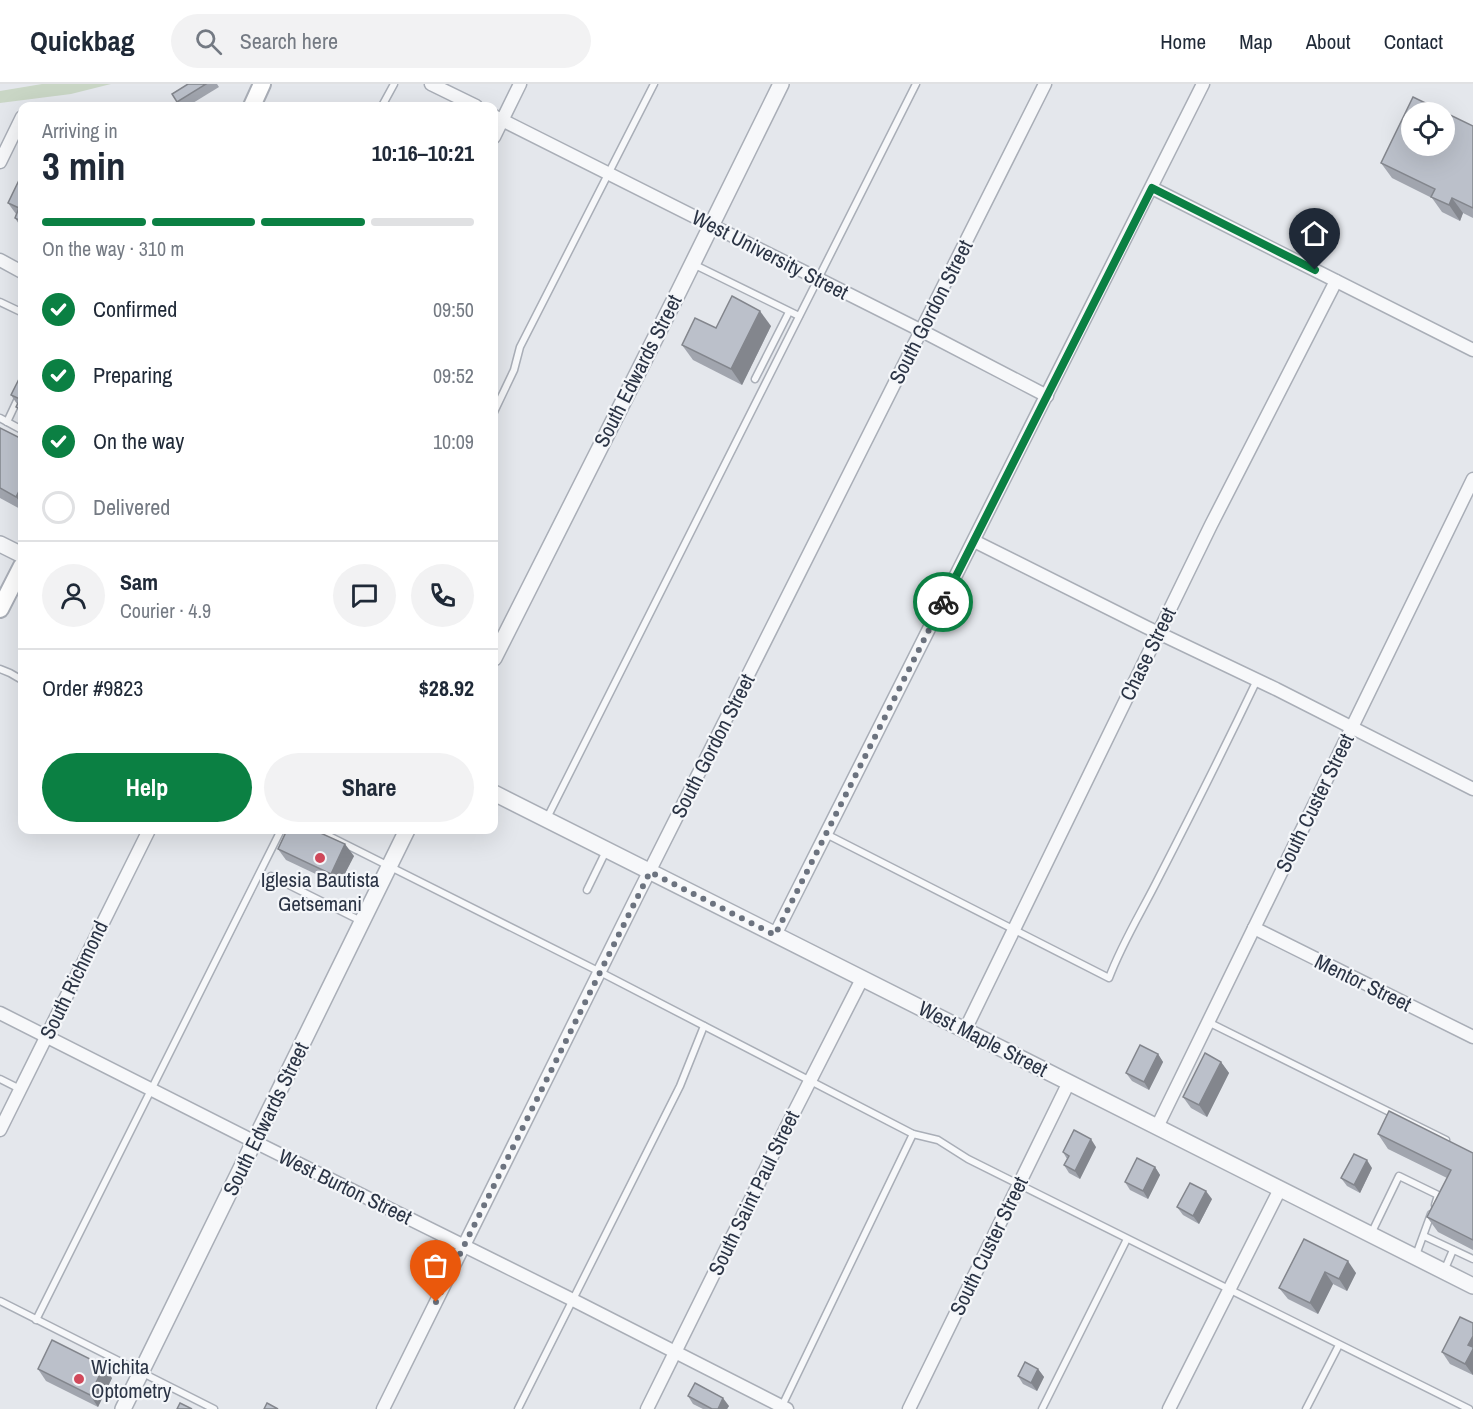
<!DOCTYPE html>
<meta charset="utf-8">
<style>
body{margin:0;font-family:"Archivo Narrow",sans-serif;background:#f2f2f3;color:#1f2937;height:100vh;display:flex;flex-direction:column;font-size:22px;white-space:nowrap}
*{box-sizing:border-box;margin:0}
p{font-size:20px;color:#747a83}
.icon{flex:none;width:33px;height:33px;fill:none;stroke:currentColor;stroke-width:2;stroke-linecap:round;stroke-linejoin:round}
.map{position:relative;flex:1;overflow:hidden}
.drawer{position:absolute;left:18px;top:18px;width:480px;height:732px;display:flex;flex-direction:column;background:#fff;border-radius:12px;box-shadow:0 6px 24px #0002}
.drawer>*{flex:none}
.fabs{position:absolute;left:1401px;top:18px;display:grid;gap:12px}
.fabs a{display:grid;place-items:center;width:54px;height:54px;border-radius:50%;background:#fff;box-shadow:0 6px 24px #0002;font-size:30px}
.pin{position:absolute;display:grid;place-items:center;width:51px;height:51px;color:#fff;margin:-62px -26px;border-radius:50% 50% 50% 0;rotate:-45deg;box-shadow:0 0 6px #0007}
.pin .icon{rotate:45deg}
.courier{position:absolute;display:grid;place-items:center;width:60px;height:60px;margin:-30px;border:4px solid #0b8043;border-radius:50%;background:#fff;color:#222;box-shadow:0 2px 8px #0007}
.head em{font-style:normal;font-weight:700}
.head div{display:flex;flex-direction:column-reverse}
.head{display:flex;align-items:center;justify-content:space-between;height:102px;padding:0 24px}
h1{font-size:39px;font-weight:700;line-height:45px}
.bar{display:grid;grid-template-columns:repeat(4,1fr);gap:9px 6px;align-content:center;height:72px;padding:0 24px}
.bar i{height:8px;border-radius:4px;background:#e0e1e3}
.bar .current{background:#0b8043}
.bar p{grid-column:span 4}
.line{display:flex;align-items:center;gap:15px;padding:0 24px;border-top:2px solid #e0e1e3}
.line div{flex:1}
.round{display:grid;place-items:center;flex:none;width:63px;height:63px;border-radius:32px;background:#f2f2f3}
ol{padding:0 24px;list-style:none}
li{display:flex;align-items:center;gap:18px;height:66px}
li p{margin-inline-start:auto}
li .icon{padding:6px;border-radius:50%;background:#0b8043;color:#fff;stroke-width:4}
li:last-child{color:#747a83}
li i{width:33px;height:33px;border:3px solid #e0e1e3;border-radius:50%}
.button{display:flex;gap:12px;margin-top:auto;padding:12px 24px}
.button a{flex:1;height:69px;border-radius:36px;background:#0b8043;color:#fff;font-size:24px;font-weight:700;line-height:69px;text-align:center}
.button a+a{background:#f2f2f3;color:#1f2937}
header{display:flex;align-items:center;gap:36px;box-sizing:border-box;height:84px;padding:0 30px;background:#fff;border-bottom:2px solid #e0e1e3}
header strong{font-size:28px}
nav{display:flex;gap:33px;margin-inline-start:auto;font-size:21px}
.search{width:420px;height:54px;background:#f2f2f3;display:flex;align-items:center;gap:15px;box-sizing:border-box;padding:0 21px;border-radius:33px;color:#747a83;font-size:22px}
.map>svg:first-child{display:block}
.green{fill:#c9d6c5}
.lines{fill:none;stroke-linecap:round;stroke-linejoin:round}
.service-casing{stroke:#a9aeb7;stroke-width:9}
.minor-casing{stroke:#a9aeb7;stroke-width:15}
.tertiary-casing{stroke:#a9aeb7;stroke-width:18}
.secondary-casing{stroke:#a9aeb7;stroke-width:20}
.service{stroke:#f7f8fa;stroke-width:6}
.minor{stroke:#f7f8fa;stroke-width:12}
.tertiary{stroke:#f7f8fa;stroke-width:15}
.secondary{stroke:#fff;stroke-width:16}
.wall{fill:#a1a5ae}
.shaded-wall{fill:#83868d}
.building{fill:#bbc0ca;stroke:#83868d;stroke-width:1.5;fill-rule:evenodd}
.done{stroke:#6c737f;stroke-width:6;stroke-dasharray:0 10.8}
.route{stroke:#0b8043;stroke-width:8}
.poi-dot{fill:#d1495b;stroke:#f4f6f9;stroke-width:2}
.labels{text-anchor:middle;stroke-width:4.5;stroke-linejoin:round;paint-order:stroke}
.street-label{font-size:21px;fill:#2b3445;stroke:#f4f6f9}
.poi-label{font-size:21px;fill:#2b3445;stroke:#f4f6f9}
</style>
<header>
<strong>Quickbag</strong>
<div class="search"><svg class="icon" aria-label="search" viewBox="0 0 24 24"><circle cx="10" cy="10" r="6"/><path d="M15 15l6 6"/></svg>Search here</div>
<nav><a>Home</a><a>Map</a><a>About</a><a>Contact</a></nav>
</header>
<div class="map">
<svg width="1473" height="1325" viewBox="0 0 1473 1325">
<rect width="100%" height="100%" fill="#e4e7ec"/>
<polygon class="green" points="42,0 111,0 71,10 0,19 0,7"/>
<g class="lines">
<defs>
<g id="service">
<polyline points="382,22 394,0"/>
<polyline points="693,180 799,232"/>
<polyline points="0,218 21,228 22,225"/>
<polyline points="755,295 789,228"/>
<polyline points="494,328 514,286 520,263 654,0"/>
<polyline points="0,334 22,346"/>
<polyline points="7,338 22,306"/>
<polyline points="0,585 10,589 22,596"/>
<polyline points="547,734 916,0"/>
<polyline points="317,746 600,888 913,1050 938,1056 968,1075 1469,1325"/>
<path d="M826,750L1109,894C1122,859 1142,827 1158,795C1192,729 1225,663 1257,596"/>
<polyline points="271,792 361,837"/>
<polyline points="587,806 606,767"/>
<polyline points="1208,938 1446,1056"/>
<polyline points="0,995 20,1005"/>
<polyline points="1371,1150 1399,1092 1438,1111 1435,1121"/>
<polyline points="1424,1152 1473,1175"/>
<polyline points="1416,1171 1431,1130"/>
<polyline points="1444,1187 1453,1166"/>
<polyline points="0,1217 214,1325"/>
<polyline points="36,1236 281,746"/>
<polyline points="782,1322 913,1050"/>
<polyline points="518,1325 680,1002 704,942"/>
<polyline points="1042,1325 1127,1155"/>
<polyline points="1306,1325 1339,1261"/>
</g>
<g id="minor">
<polyline points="431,0 476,22"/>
<polyline points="494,32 922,247 1047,312"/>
<polyline points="494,53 520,0"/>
<polyline points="0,78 22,33"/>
<polyline points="1152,104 1473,266"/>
<polyline points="0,176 22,188"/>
<polyline points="974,457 1146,543 1276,605 1473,705"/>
<polyline points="1254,844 1473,953"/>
<polyline points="775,851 1203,0"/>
<polyline points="0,929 255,1058 573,1216 787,1325"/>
<polyline points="965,946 1211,441 1336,197"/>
<polyline points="1157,1043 1473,395"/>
<polyline points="0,1046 149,746"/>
<polyline points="383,1325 638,810 1045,0"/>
<polyline points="647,1325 786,1044 862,895"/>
<polyline points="909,1325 1069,998"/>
<polyline points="1169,1325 1280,1105"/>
</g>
<g id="tertiary">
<polyline points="0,460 22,471"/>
<polyline points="494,574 679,207 781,0"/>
<polyline points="494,709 1473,1202"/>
<polyline points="123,1325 407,746"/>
</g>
<g id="secondary">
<polyline points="252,22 262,0"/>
<polyline points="0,525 22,482"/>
</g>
</defs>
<use href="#service" class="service-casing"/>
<use href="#minor" class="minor-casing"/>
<use href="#tertiary" class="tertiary-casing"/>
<use href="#secondary" class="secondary-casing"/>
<use href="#service" class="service"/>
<use href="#minor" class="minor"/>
<use href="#tertiary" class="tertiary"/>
<use href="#secondary" class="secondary"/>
</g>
<g class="wall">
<polygon points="188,0 217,0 219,3 188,22 180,22 172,10"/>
<polygon points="1473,42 1473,134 1463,129 1460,137 1442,128 1432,114 1392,94 1381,79"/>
<polygon points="22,90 22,145 15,134 16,130 8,119"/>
<polygon points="771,242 742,301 693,276 682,261 716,244"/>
<polygon points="22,289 22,333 16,323 17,320 11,311"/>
<polygon points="0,344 22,355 22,426 0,414"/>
<polygon points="278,765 354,772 339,801 286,776"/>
<polygon points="1158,970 1163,978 1149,1006 1132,997 1126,989"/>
<polygon points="1221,978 1229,989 1207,1033 1191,1024 1183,1013"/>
<polygon points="1378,1050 1473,1069 1473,1166 1438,1148 1427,1133 1447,1094 1388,1065"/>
<polygon points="1096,1063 1080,1095 1069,1089 1064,1081 1067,1075 1063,1068"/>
<polygon points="1155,1083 1160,1091 1148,1115 1130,1106 1125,1098"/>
<polygon points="1372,1084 1360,1109 1347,1102 1341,1094"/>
<polygon points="1212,1115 1199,1140 1183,1131 1177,1123"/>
<polygon points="1304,1155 1356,1189 1347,1207 1333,1200 1318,1230 1288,1215 1279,1204"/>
<polygon points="1473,1239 1473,1291 1450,1280 1442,1268"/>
<polygon points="38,1285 112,1294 98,1323 46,1297"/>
<polygon points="1038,1285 1044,1293 1037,1307 1023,1300 1018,1292"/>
<polygon points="688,1312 729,1322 727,1325 703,1325 693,1320"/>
</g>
<g class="shaded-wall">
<polygon points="1452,114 1463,129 1460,137 1449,121"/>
<polygon points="760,227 771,242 742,301 731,285"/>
<polygon points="22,401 22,421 16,413"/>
<polygon points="345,760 354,772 339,801 331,790"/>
<polygon points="1158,970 1163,978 1149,1006 1144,998"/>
<polygon points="1221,978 1229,989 1207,1033 1199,1021"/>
<polygon points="1091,1055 1096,1063 1080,1095 1075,1087"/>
<polygon points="1367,1076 1372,1084 1360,1109 1354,1101"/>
<polygon points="1155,1083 1160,1091 1148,1115 1143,1107"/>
<polygon points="1206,1107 1212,1115 1199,1140 1193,1132"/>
<polygon points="1348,1177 1356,1189 1347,1207 1339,1195"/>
<polygon points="1325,1188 1333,1200 1318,1230 1310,1219"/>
<polygon points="1473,1252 1473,1291 1465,1280 1468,1261"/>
<polygon points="104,1282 112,1294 98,1323 90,1311"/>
<polygon points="1038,1285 1044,1293 1037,1307 1031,1299"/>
<polygon points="723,1314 729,1322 727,1325 718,1325"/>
</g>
<g class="building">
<polygon points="188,0 206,0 177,18 172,10"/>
<path d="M1413,13L1473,42V124L1452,114L1449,121L1431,113L1435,105L1381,79ZM1412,28H1444V62H1412Z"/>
<polygon points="22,90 22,138 15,134 19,124 8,119"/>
<polygon points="732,212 760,227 731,285 682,261 695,234 716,244"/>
<polygon points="22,289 22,326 16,323 20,315 11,311"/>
<polygon points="0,344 22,355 22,401 16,413 0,404"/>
<polygon points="287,746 314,746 345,760 331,790 278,765"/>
<polygon points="1140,961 1158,970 1144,998 1126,989"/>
<polygon points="1205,969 1221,978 1199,1021 1183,1013"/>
<polygon points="1389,1027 1473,1069 1473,1156 1427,1133 1451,1086 1378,1050"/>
<polygon points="1074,1046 1091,1055 1075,1087 1064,1081 1069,1072 1063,1068"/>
<polygon points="1354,1070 1367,1076 1354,1101 1341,1094"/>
<polygon points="1137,1074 1155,1083 1143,1107 1125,1098"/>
<polygon points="1190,1099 1206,1107 1193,1132 1177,1123"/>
<polygon points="1304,1155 1348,1177 1339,1195 1325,1188 1310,1219 1279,1204"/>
<polygon points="1460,1233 1473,1239 1473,1252 1468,1261 1473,1263 1473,1265 1465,1280 1442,1268"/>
<polygon points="52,1256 104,1282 90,1311 38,1285"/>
<polygon points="1025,1278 1038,1285 1031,1299 1018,1292"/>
<polygon points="695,1299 723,1314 718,1325 712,1325 688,1312"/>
<polygon points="180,1319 192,1325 177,1325"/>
<polygon points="267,1319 278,1325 264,1325"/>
</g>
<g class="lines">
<polyline class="done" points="436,1218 650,788 775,851 943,518"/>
<polyline class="route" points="943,518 1152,104 1315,186"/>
</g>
<g class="poi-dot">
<circle cx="320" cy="774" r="6"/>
<circle cx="79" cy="1295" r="6"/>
</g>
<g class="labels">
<g class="street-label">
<text transform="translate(770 171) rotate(27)" y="7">West University Street</text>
<text transform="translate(931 228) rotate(-63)" y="7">South Gordon Street</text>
<text transform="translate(638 287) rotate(-63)" y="7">South Edwards Street</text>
<text transform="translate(1148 570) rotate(-64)" y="7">Chase Street</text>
<text transform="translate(713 662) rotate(-63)" y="7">South Gordon Street</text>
<text transform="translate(1315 719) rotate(-64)" y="7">South Custer Street</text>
<text transform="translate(74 896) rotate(-64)" y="7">South Richmond</text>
<text transform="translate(1363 899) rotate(26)" y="7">Mentor Street</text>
<text transform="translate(983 955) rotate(27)" y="7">West Maple Street</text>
<text transform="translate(266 1035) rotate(-64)" y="7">South Edwards Street</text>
<text transform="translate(345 1103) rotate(26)" y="7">West Burton Street</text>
<text transform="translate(754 1109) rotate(-64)" y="7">South Saint Paul Street</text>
<text transform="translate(989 1162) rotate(-64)" y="7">South Custer Street</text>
</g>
<g class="poi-label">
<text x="320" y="803">Iglesia Bautista<tspan x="320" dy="24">Getsemani</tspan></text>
<text x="91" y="1290" text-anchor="start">Wichita<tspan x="91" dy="24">Optometry</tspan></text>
</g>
</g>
</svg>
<div class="fabs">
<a><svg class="icon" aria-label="locate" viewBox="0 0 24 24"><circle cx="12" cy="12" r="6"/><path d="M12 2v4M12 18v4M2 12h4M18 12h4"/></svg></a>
</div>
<div class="pin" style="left:436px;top:1218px;background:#ea580c"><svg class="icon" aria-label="bag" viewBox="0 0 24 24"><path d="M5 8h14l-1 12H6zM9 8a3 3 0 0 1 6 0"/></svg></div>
<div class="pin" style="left:1315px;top:186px;background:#1f2937"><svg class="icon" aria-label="home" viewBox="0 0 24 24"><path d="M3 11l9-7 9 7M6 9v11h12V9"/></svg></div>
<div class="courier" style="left:943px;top:518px"><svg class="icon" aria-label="bike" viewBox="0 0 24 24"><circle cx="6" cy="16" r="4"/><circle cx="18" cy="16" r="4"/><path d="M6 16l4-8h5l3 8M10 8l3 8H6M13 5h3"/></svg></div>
<section class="drawer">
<div class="head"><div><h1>3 min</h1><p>Arriving in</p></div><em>10:16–10:21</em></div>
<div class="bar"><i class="current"></i><i class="current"></i><i class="current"></i><i></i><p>On the way · 310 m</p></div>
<ol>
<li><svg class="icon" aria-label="check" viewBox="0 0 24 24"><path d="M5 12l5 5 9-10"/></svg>Confirmed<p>09:50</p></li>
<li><svg class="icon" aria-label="check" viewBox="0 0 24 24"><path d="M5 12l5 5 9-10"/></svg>Preparing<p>09:52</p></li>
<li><svg class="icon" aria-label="check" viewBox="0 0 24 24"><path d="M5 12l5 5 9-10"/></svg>On the way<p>10:09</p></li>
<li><i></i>Delivered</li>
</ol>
<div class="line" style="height:108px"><a class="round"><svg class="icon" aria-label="person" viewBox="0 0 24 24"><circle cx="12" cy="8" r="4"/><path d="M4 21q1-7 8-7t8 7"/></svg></a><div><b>Sam</b><p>Courier · 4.9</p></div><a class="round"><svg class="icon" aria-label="chat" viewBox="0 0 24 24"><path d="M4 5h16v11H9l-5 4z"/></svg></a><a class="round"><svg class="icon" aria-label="phone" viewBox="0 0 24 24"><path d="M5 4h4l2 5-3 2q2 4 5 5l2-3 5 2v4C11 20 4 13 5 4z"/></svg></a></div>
<div class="line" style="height:78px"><div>Order #9823</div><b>$28.92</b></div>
<div class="button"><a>Help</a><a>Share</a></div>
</section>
</div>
